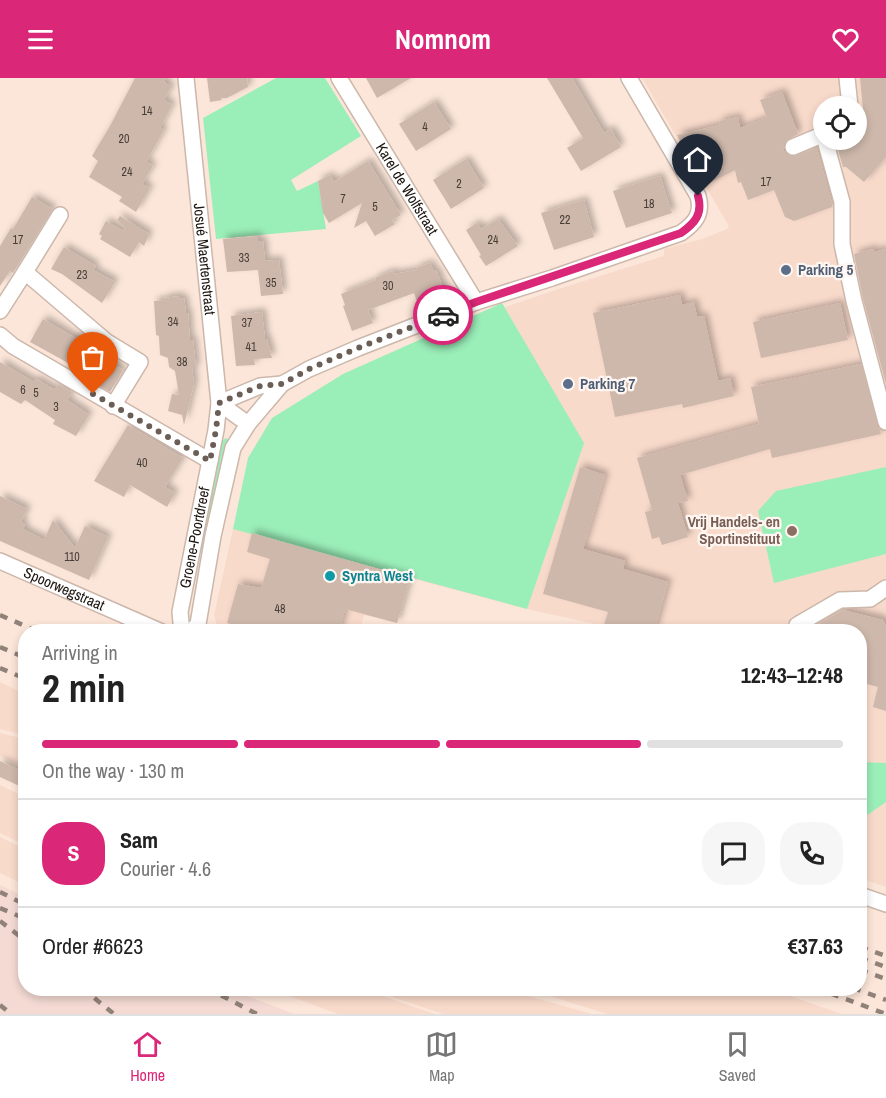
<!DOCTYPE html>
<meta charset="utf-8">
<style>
body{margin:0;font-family:"Archivo Narrow",sans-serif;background:#f6f6f6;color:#222;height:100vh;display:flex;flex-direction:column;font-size:22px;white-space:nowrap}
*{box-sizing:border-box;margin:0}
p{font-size:20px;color:#767676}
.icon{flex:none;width:33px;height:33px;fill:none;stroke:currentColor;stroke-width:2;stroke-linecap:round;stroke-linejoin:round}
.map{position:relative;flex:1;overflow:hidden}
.details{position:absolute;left:18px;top:546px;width:849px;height:372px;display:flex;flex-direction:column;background:#fff;border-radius:24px;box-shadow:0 3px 9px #0003}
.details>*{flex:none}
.buttons{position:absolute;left:813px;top:18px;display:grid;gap:12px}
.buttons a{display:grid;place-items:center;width:54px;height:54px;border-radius:50%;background:#fff;box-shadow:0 3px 9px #0003;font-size:30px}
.pin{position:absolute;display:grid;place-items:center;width:51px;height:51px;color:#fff;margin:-62px -26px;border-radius:50% 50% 50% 0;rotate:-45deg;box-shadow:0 0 6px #0007}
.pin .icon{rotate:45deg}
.courier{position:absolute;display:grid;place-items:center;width:60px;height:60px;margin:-30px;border:4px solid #db2777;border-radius:50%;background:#fff;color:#222;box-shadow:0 2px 8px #0007}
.head em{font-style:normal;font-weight:800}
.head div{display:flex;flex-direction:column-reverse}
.head{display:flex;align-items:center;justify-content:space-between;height:102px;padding:0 24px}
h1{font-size:39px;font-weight:800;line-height:45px}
.bar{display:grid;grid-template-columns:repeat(4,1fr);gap:9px 6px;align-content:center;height:72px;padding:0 24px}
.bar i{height:8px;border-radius:4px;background:#e0e0e0}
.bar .on{background:#db2777}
.bar p{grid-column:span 4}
.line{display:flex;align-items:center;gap:15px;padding:0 24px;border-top:2px solid #e0e0e0}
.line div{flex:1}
.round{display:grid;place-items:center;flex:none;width:63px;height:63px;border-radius:24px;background:#f6f6f6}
header{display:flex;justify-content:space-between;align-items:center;height:78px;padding:0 24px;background:#db2777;color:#fff;font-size:27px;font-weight:800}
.menu{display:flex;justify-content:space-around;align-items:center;height:84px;border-top:2px solid #e0e0e0;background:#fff;font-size:16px;color:#767676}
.menu a{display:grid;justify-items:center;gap:3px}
.menu .on{color:#db2777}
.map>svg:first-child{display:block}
.built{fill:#f8daca;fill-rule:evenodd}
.industrial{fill:#f4dad3}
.green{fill:#9aeeb8}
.building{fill:#ceb8ac;filter:url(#shadow)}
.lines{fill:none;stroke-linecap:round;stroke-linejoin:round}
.minor-casing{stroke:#ccb7ab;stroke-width:18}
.minor{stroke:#fff;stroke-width:15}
.rail{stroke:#918279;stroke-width:4.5;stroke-dasharray:8 8;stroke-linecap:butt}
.done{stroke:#6a5e56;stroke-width:6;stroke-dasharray:0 10.8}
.route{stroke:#db2777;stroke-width:8}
.service-dot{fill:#5c6f8a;stroke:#fff6f1;stroke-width:2}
.education-dot{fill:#8d6e63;stroke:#fff6f1;stroke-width:2}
.culture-dot{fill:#0f9aa8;stroke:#fff6f1;stroke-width:2}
.labels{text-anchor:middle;stroke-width:4.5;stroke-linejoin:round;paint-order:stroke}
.number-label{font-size:12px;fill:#483e37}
.street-label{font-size:15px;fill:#1c1510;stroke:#fff6f1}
.service-label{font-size:15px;font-weight:bold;fill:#4e5e75;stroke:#fff6f1;text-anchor:start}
.education-label{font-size:15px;font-weight:bold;fill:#785e54;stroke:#fff6f1;text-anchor:end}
.culture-label{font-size:15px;font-weight:bold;fill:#0d838f;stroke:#fff6f1;text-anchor:start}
</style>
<header><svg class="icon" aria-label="menu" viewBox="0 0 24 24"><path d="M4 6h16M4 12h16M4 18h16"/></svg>Nomnom<svg class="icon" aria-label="heart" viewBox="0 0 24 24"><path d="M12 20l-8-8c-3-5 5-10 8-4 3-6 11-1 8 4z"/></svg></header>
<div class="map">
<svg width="886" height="936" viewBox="0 0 886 936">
<defs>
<filter id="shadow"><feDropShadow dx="4" dy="-4" stdDeviation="3" flood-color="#0004"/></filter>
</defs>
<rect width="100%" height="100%" fill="#fce6d9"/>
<g class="built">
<path d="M642,0H886V809L860,800V554L627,553L527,531L410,500L397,545L364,537L360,553H223L217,547L214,538L233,451L320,474L343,296L471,241L555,212L664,178V171L702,161L727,151L729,149L726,143ZM824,28H856V62H824Z"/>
<polygon points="0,604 25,616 25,657 0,651"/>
<polygon points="0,655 25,661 25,690 0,678"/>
<polygon points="0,707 25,719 25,767 0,755"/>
<polygon points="0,759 25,771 25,807 0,795"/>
<polygon points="271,911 362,911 435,936 338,936"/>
<polygon points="368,911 503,911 592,936 443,936"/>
<polygon points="528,911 770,911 842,936 607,936"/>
</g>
<polygon class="industrial" points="0,807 25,819 26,910 229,911 294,936 0,936"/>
<g class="green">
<polygon points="276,0 325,0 361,58 291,102 297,113 318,103 326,151 216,161 203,40"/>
<polygon points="502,225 584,365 527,531 233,451 248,380 272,340 343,296"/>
<polygon points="226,360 229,362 219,395 204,472 201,473 221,364"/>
<polygon points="886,389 886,476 774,505 758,433 776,413"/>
<polygon points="860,684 886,685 886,724 860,742"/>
</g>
<g class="building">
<polygon points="135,0 166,0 164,4 171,9 164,22 172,27 160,50 164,52 146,84 153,88 142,106 150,110 136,134 119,123 122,119 89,99 98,83 92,78 110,48"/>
<polygon points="207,0 247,0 248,9 227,20 221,20 222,22 210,24"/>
<polygon points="366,0 411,0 377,20"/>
<polygon points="547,0 572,0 604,55 611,51 621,69 581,93 567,70 583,60"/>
<polygon points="860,0 886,0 886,79 864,104 846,89 843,89 835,62 856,62 856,52 865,51"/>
<polygon points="782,14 798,56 786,63 783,68 784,73 792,79 817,70 832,125 832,129 794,143 785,139 774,112 748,122 741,104 738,105 735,92 706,107 677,57 720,47 719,43 738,39 740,50 767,40 760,22"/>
<polygon points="434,24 451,51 416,73 399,46"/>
<polygon points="466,81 484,110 451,131 433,102"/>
<polygon points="368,83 401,137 392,142 395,146 375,158 366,143 354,150 362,125 329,145 323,135 318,103 330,97 334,104"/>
<polygon points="660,98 672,135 626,150 613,113"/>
<polygon points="32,119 53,131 13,195 10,193 0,208 0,168 11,150 13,151"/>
<polygon points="584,122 594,159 554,172 541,135"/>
<polygon points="120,138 149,156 144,168 139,164 130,179 100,161 102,158 99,156 106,143 123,153 125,150 117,142"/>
<polygon points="498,141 518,168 486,188 479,178 481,177 466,152 477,145 481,151"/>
<polygon points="258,158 258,163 263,163 265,183 279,182 283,216 261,218 258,192 227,194 223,161"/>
<polygon points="64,169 96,188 93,192 115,204 102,225 62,196 51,191"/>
<polygon points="873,171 874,174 886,171 886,306 863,221 854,176"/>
<polygon points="430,185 434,194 436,192 446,217 423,227 418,226 414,215 368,232 373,245 352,253 343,228 345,227 341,216 376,202 375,200 393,193 394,196 417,192 416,190"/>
<polygon points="680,217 682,227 694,224 697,239 704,238 718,303 730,300 734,318 683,330 682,326 615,339 593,235"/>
<polygon points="180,218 180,221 184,220 186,235 188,235 190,262 193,262 196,290 192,290 194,306 184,347 182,337 168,333 172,316 179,317 175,293 169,289 168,280 160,277 159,258 156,257 154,223 165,222 164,220"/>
<polygon points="840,225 848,262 761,280 753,244"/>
<polygon points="262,234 265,261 267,261 272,280 254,281 255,287 236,288 231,238"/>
<polygon points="43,241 86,266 84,270 123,292 110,314 68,289 70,286 30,264"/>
<polygon points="0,284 34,304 36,301 55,312 58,306 72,314 67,322 89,337 76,358 53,346 55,342 25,322 21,326 0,314"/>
<polygon points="861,286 881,356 772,380 770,371 680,397 688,423 678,425 688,459 662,467 659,459 652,461 645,434 652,432 637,380 759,346 751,309"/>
<polygon points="128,347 183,380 165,409 175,415 167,429 130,407 124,419 94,403"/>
<polygon points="580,389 605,397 583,471 625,483 623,491 668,504 654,554 602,554 608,534 543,516"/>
<polygon points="0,418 27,431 21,444 25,447 23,451 44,462 53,442 75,470 85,448 108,459 89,502 0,463"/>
<polygon points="252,455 410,500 397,545 345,531 339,554 258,554 227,545 238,506 261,510 270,481 247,474"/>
<polygon points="843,532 883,542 886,548 886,633 873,629 878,609 860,604 860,581 864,565 860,563 860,554 805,554"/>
<polygon points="0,683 26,695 26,711 0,699"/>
</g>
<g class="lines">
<defs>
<g id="minor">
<path id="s1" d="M186,0L219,325L248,346"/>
<path id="s2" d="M339,0L476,224"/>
<polyline points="847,0 850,28"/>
<polyline points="825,62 842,124 842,166 854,223 886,344"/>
<polyline points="793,69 824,56"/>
<polyline points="25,194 60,137"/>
<polyline points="0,233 25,194 107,264 140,284 113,328"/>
<polyline points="0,257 13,268 210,383"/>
<path id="s3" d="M0,483L162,554"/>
<polyline points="797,547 840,522 870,521 886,510"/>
<path id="s4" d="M182,554L180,534L216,352L219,325L260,308L282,306"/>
<path d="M191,554L198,546L213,458L233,370L248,346L282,306L309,291L358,270L476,224L552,200L681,155C695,145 703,136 698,118L629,0"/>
<polyline points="860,817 886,826"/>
</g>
</defs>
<use href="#minor" class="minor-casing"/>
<use href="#minor" class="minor"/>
<g class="rail">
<polyline points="0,537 39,554"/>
<polyline points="0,569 26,580"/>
<polyline points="0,590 26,601"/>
<polyline points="0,814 26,827"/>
<polyline points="0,830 26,841"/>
<polyline points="0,843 26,863"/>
<polyline points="860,869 886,878"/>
<polyline points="860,880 886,889"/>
<polyline points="860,892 886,901"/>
<polyline points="82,910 114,936"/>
<polyline points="207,910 257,936"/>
<polyline points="816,910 886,936"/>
<polyline points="853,910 886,922"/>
<polyline points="0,927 11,936"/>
</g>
</g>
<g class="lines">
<polyline class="done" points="93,316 210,383 216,352 219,325 260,308 282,306 309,291 358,270 443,237"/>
<path class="route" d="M443,237L476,224L681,155C695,145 703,136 698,118"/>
</g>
<g class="service-dot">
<circle cx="786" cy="192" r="6"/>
<circle cx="568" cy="306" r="6"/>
</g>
<circle class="education-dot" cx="792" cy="453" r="6"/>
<circle class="culture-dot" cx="330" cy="498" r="6"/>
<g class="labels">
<g class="number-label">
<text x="147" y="37">14</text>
<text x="425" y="53">4</text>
<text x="124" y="65">20</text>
<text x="127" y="98">24</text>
<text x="766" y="108">17</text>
<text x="459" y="110">2</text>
<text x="343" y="125">7</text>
<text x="649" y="130">18</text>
<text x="375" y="133">5</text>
<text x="565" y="146">22</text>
<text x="18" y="166">17</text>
<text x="493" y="166">24</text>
<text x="244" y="184">33</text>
<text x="82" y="201">23</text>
<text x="271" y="209">35</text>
<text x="388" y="212">30</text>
<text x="173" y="248">34</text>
<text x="247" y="249">37</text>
<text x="251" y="273">41</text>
<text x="182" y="288">38</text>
<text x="23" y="316">6</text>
<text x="36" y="319">5</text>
<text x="56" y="333">3</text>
<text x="142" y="389">40</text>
<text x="72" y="483">110</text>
<text x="280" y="535">48</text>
</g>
<g class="street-label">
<text dy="5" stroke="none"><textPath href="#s2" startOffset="130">Karel de Wolfstraat</textPath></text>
<text dy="5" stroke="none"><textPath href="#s1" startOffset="182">Josué Maertenstraat</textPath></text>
<text dy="5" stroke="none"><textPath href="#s4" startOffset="96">Groene-Poortdreef</textPath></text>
<text dy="5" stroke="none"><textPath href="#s3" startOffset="70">Spoorwegstraat</textPath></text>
</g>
<g class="service-label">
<text x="798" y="197">Parking 5</text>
<text x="580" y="311">Parking 7</text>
</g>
<g class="education-label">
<text x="780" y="449">Vrij Handels- en<tspan x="780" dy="17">Sportinstituut</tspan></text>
</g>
<g class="culture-label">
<text x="342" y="503">Syntra West</text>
</g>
</g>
</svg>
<div class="buttons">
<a><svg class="icon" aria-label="locate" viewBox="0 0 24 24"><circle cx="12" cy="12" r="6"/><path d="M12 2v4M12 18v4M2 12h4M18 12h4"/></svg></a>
</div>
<div class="pin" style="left:93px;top:316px;background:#ea580c"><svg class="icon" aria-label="bag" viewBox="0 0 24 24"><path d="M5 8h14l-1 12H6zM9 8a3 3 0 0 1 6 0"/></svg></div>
<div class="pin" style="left:698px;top:118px;background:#1f2937"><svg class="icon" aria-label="home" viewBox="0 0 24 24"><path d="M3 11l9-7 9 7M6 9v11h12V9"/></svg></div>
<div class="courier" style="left:443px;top:237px"><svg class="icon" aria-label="car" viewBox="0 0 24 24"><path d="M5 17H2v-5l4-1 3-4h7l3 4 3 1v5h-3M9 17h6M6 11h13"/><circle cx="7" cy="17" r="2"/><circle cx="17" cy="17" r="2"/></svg></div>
<section class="details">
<div class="head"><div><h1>2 min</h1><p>Arriving in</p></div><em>12:43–12:48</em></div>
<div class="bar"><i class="on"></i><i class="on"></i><i class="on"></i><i></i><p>On the way · 130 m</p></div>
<div class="line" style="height:108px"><b class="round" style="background:#db2777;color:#fff">S</b><div><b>Sam</b><p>Courier · 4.6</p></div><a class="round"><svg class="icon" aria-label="chat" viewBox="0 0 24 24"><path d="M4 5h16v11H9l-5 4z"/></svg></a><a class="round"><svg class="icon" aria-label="phone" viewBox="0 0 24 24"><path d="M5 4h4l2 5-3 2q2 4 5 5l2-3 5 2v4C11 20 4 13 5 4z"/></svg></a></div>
<div class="line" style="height:78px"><div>Order #6623</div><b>€37.63</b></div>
</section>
</div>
<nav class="menu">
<a class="on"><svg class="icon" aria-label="home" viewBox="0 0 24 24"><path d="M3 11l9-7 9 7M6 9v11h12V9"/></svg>Home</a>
<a><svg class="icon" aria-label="map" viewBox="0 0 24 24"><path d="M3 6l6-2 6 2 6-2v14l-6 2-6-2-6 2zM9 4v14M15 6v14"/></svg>Map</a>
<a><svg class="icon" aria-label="saved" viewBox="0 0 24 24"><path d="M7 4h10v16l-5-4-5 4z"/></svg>Saved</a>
</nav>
